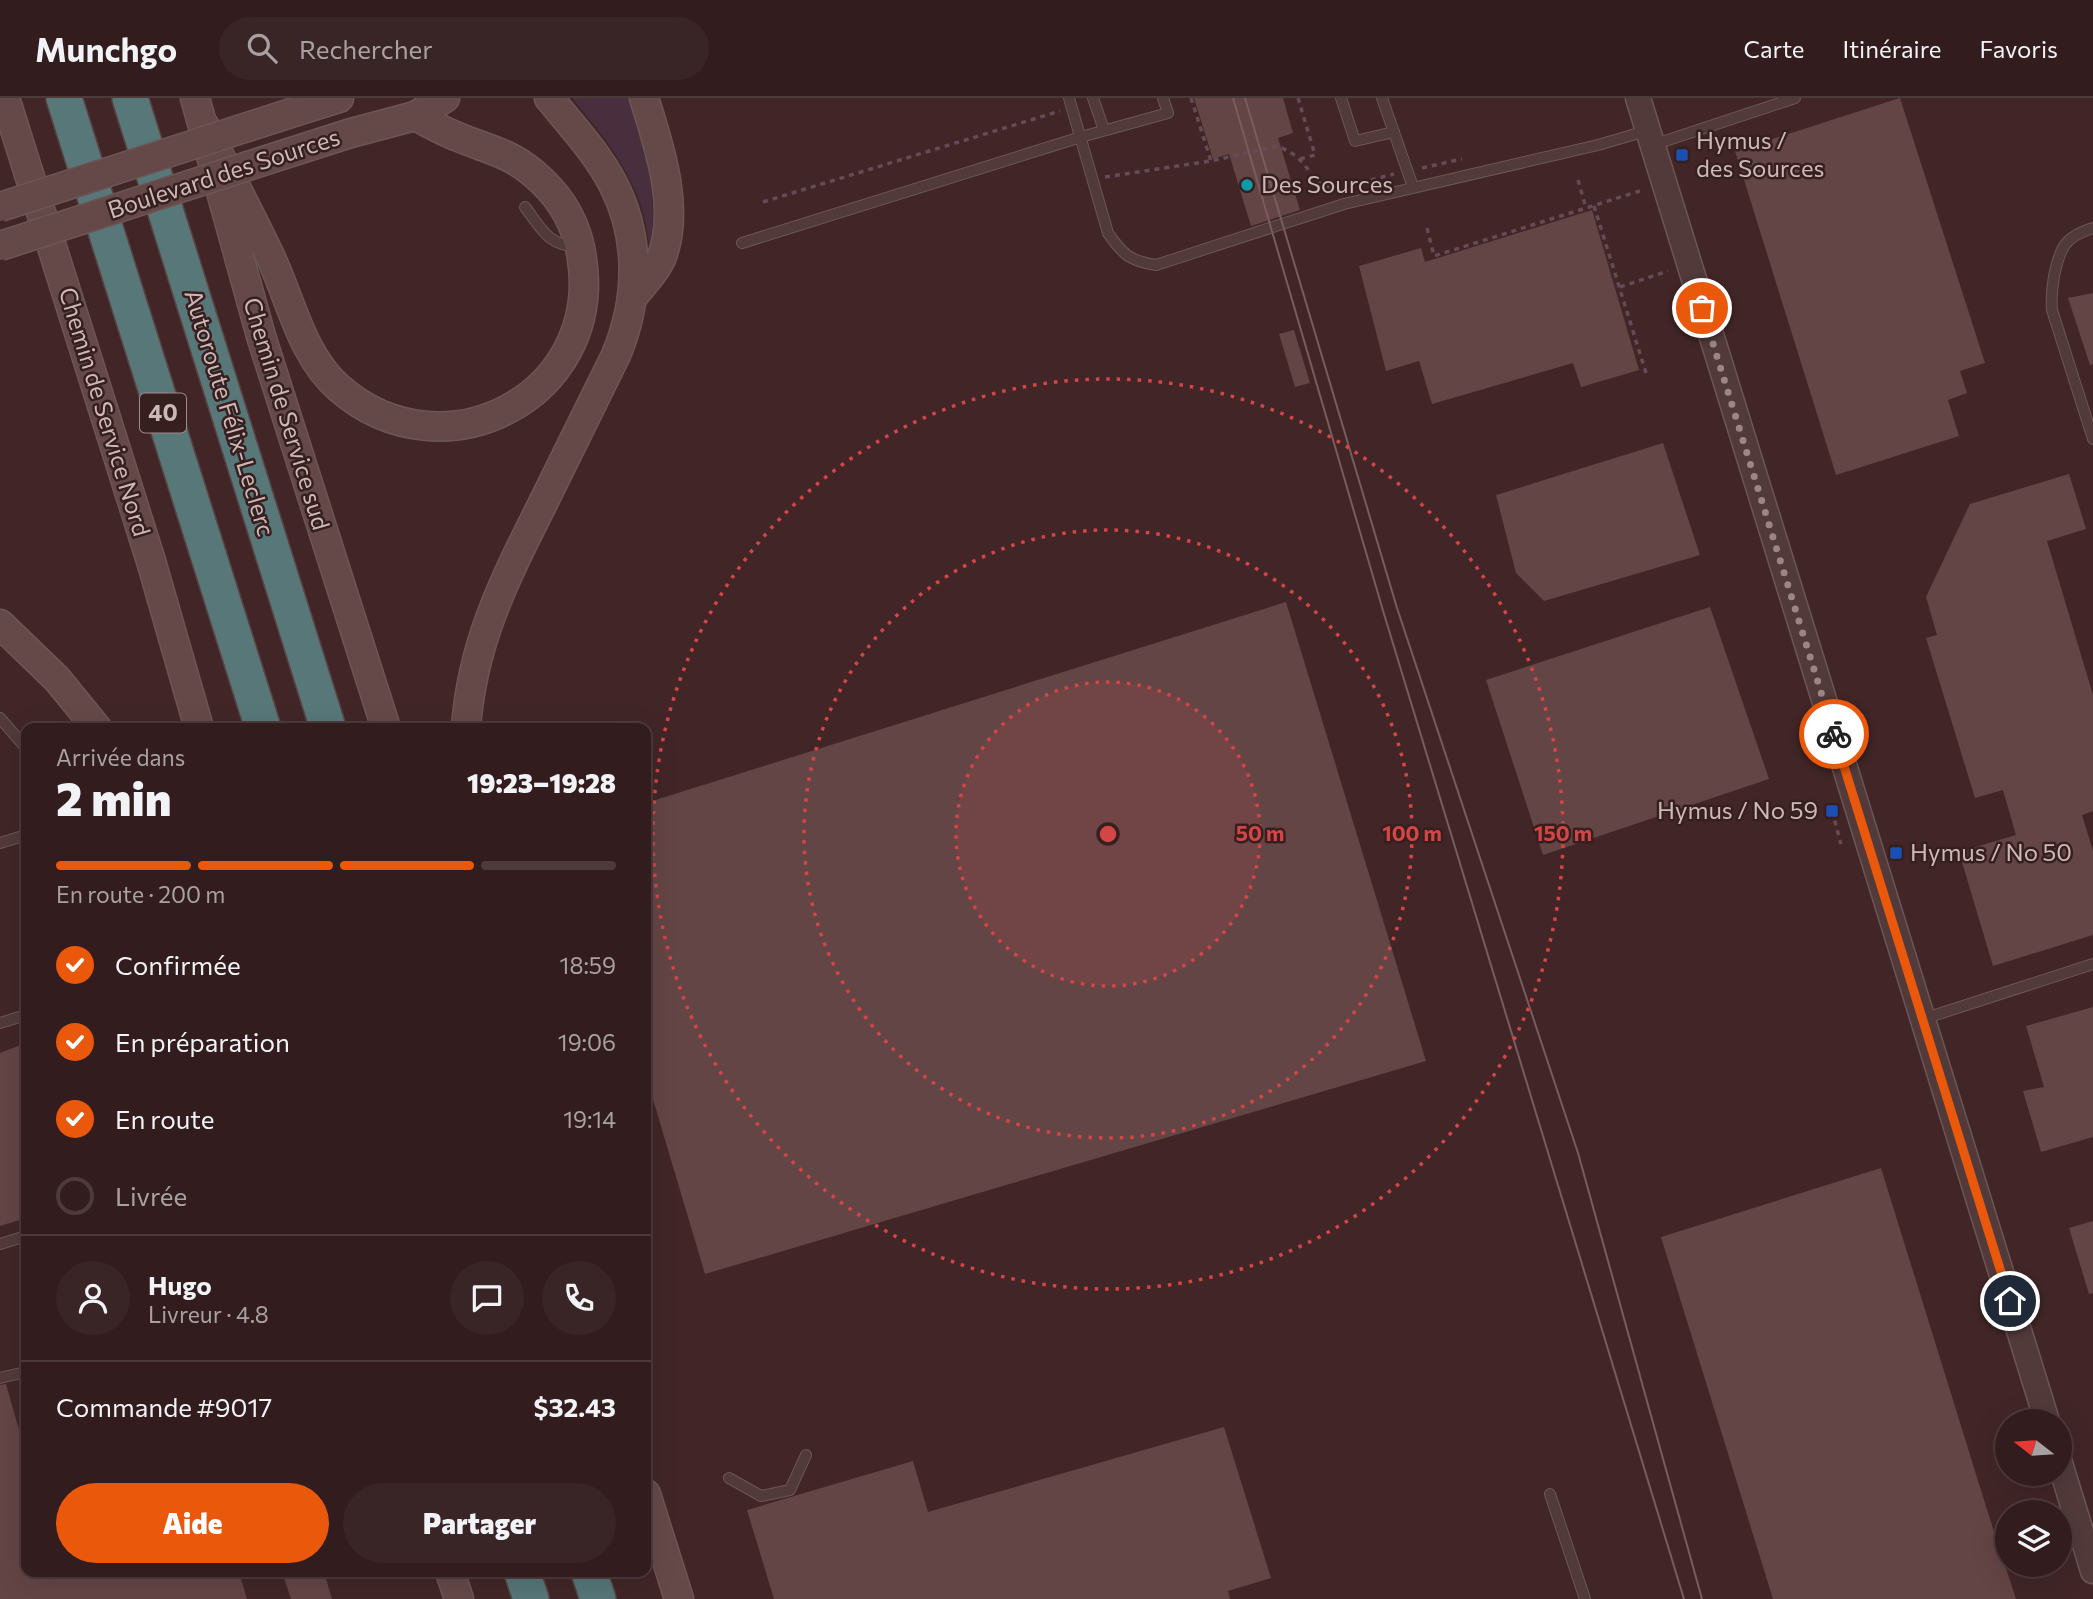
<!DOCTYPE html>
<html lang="fr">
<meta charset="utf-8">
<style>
body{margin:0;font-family:Commissioner,sans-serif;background:#3a2526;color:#f1f3f6;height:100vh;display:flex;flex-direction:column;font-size:26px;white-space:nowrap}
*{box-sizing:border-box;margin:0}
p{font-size:23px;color:#a8a1a4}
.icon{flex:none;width:38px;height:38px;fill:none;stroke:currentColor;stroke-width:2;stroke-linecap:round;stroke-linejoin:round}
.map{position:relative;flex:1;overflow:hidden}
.side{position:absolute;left:21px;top:625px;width:630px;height:854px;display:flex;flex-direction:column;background:#321c1d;border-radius:14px;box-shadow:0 7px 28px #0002,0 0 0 2px #4d3a3b}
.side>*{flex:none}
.needle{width:46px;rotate:287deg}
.tools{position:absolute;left:1995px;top:1311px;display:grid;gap:14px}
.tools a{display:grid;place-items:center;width:77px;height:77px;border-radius:50%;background:#321c1d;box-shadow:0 7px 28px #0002,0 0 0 2px #4d3a3b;font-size:35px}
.pin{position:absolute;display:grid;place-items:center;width:60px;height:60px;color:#fff;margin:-30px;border:4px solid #fff;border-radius:50%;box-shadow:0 2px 7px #0007}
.courier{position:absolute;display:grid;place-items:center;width:70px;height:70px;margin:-35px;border:5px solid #ea580c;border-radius:50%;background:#fff;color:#222;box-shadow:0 2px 9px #0007}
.summary em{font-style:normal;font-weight:800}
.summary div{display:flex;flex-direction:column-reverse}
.summary{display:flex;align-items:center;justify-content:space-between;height:119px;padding:0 35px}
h1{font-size:46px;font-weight:800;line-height:52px}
.bar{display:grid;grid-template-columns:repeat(4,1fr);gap:10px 7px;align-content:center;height:84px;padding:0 35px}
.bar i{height:9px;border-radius:5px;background:#4d3a3b}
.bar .selected{background:#ea580c}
.bar p{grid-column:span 4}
.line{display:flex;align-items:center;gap:18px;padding:0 35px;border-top:2px solid #4d3a3b}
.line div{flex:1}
.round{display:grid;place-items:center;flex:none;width:74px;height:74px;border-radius:37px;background:#3a2526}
ol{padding:0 35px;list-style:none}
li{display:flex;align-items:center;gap:21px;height:77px}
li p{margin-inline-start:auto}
li .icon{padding:7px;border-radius:50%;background:#ea580c;color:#fff;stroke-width:4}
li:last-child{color:#a8a1a4}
li i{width:38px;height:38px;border:4px solid #4d3a3b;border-radius:50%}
.cta{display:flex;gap:14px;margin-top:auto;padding:14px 35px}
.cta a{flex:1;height:80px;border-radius:42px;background:#ea580c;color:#fff;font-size:28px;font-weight:800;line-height:80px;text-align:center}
.cta a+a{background:#3a2526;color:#f1f3f6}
header{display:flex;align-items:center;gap:42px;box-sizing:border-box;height:98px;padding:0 35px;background:#321c1d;border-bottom:2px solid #4d3a3b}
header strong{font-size:33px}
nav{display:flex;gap:38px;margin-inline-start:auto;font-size:24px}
.search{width:490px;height:63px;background:#3a2526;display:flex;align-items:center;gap:18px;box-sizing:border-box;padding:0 24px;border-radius:38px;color:#a8a1a4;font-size:26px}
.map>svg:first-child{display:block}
.green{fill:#492e3d}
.building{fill:#644546}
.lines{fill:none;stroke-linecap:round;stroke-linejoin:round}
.service-casing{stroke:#6c5655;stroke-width:12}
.tertiary-casing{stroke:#6c5655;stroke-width:27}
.secondary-casing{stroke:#6c5655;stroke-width:31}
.motorway-casing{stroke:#594242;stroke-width:38}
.path{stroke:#644b56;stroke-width:3.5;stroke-dasharray:5 5;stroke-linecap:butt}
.service{stroke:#523a3b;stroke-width:10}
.tertiary{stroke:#523a3b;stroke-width:24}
.secondary{stroke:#654948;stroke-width:28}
.motorway{stroke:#577778;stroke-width:35}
.tram{stroke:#795c5d;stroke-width:2}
.secondary-bridge-casing{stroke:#6c5655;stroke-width:31;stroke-linecap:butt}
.secondary-bridge{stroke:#654948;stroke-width:28}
.done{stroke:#9c8585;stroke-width:7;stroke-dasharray:0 12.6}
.route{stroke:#ea580c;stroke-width:9}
.ring{fill:none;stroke:#d44545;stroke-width:3.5;stroke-dasharray:3.5 7}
.transit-dot{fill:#1a4fb4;stroke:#371f1f;stroke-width:2.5}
.culture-dot{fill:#0f9aa8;stroke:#371f1f;stroke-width:2.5}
.labels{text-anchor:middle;stroke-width:5;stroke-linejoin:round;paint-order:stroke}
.shield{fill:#371f1f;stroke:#9f8a89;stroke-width:2}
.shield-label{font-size:23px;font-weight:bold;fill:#ccb8b7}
.poi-label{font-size:24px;fill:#ccb8b7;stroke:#371f1f;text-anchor:start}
.street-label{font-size:24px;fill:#ccb8b7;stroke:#371f1f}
.centre{fill:#d44545;stroke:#371f1f;stroke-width:3.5}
.ring-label{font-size:21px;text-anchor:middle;font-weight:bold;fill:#d44545;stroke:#371f1f;stroke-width:5;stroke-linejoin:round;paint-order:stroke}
</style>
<header>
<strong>Munchgo</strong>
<div class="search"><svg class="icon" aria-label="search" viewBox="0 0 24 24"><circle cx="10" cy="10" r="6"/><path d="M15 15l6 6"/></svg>Rechercher</div>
<nav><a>Carte</a><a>Itinéraire</a><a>Favoris</a></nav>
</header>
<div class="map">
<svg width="2093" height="1501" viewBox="0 0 2093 1501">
<rect width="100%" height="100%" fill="#422627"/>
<path class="green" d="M572,0H630C645,51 659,98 650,152C647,134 645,116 638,99C623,61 598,31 572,0Z"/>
<g class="building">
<polygon points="1194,0 1283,0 1293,35 1278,40 1300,112 1251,128 1229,56 1213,61"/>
<polygon points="1900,0 1985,265 1960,273 1967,295 1948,302 1959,338 1836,377 1735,53"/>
<polygon points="1592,112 1639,272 1581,289 1573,265 1432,306 1419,263 1386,273 1359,168 1421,150 1425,164"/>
<polygon points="2093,195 2093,266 2090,267 2068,200"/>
<polygon points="1294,232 1310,285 1295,289 1279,236"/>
<polygon points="1663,345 1700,457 1544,503 1516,475 1496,397"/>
<polygon points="2069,376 2086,431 2047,443 2093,597 2093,713 2082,717 2093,753 2093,837 1993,868 1959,754 2016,737 2003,692 1975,700 1926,540 1937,537 1926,499 1970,406"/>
<polygon points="1286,504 1426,963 705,1176 646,978 646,705"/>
<polygon points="1710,509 1769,681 1543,757 1486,582"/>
<polygon points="2093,909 2093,1039 2041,1054 2023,993 2044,989 2026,928"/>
<polygon points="26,945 26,1120 0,1128 0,955"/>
<polygon points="1881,1070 1989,1418 2016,1501 1773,1501 1661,1139"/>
<polygon points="2093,1123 2093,1195 2089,1196 2069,1130"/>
<polygon points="6,1286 26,1356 26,1474 239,1474 247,1501 0,1501 0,1287"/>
<polygon points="1224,1329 1271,1480 1228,1493 1230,1501 774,1501 747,1412 913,1363 928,1414"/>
<polygon points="282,1474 324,1474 332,1501 291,1501"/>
</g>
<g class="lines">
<defs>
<g id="service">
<path d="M1069,0L1108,135C1123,157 1130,163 1156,167L1344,106L1598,47L1646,33"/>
<polyline points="1093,0 1104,32"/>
<polyline points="1341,0 1355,43 1394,34"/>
<polyline points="1382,0 1413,89"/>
<polyline points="1653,47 1795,0"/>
<path d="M525,109C541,130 548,148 577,148"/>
<path d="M2093,130C2064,139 2060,150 2054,178C2052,190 2051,200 2052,212L2093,341"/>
<polyline points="742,145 1081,39 1168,15 1163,0"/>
<polyline points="0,620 26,650"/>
<polyline points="0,745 26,737"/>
<polyline points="1923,921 2093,866"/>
<polyline points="0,925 26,917"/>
<polyline points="0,1146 26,1138"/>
<polyline points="0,1280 26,1274"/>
<polyline points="729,1380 761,1398 790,1392 806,1357"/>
<polyline points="1550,1396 1585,1501"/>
</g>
<g id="tertiary">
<polyline points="1638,0 2047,1323"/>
<polyline points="2060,1365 2093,1473"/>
</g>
<g id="secondary">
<polyline points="5,0 151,463 199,630"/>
<polyline points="195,0 261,238 386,630"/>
<polyline points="291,15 339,0"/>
<path d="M204,27C226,71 250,115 271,160C291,203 302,258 339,290C443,381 603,299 582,161C578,131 564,104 542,83C513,55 492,53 458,39C443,33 429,25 415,18"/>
<polyline points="248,68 351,35 415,18 445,0"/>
<path d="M632,200C641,188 655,175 661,161C681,111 659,48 644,0"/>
<polyline points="0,526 57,581 97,630"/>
<path d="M466,630C472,544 505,481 543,405C567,356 591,307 616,257C639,202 641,140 613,86C597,55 571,27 549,0"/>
<polyline points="646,1396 679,1501"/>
<polyline points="450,1474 459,1501"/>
</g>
<g id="motorway">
<polyline points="64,0 263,630"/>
<polyline points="130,0 328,630"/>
<polyline points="522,1474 531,1501"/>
<polyline points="589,1474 598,1501"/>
</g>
</defs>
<use href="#service" class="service-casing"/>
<use href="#tertiary" class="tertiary-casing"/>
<use href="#secondary" class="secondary-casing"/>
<use href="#motorway" class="motorway-casing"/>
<g class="path">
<polyline points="1191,0 1211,63"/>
<polyline points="1298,0 1315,57 1300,61"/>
<polyline points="1422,70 1462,61"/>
<path d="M1105,79L1211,63L1278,48C1285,52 1296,56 1301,63C1316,80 1315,88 1340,91"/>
<polyline points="1371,82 1394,76"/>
<polyline points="1578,82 1586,110"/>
<polyline points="763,104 1060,13"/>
<polyline points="1594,108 1647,278"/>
<polyline points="1427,130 1434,158 1643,92"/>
<polyline points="1620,189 1668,173"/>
<polyline points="1832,713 1841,746"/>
</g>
<use href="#service" class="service"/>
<use href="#tertiary" class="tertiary"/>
<use href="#secondary" class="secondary"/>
<use href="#motorway" class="motorway"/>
<g class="tram">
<polyline points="1233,0 1384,516 1684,1501"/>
<polyline points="1245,0 1397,510 1578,1055 1702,1501"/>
</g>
<defs>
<g id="secondary-bridge">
<polyline points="0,109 291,15"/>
<polyline points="0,148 248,68"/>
</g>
</defs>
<use href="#secondary-bridge" class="secondary-bridge-casing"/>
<use href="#secondary-bridge" class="secondary-bridge"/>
</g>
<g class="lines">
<polyline class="done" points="1702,210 1834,636"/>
<polyline class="route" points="1834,636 2010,1203"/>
</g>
<circle cx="1108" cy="736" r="152" fill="#d44545" fill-opacity=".12"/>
<g class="ring">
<circle cx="1108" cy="736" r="152"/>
<circle cx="1108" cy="736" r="304"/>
<circle cx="1108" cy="736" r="455"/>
</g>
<g class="transit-dot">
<rect x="1675" y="50" width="14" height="14" rx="3.5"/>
<rect x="1825" y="706" width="14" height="14" rx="3.5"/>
<rect x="1889" y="748" width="14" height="14" rx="3.5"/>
</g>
<circle class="culture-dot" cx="1247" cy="87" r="7"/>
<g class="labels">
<rect class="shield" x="140" y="295.5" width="46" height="39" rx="5"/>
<g class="shield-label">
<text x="163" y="323">40</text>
</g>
<g class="poi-label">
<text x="1696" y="51">Hymus /<tspan x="1696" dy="28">des Sources</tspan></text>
<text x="1261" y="95">Des Sources</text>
<text x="1818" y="721" text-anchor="end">Hymus / No 59</text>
<text x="1910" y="763">Hymus / No 50</text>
</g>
<g class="street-label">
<text transform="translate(224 76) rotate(-18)" y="8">Boulevard des Sources</text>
<text transform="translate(104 314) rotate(73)" y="8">Chemin de Service Nord</text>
<text transform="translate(229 315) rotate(73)" y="8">Autoroute Félix-Leclerc</text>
<text transform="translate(286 316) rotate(73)" y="8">Chemin de Service sud</text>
</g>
</g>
<circle cx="1108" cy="736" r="10" class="centre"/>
<g class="ring-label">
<text x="1260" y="743">50 m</text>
<text x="1412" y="743">100 m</text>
<text x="1563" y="743">150 m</text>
</g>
</svg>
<div class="tools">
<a><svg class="needle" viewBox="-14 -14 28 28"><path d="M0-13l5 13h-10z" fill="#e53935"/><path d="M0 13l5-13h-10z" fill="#a8a1a4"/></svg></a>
<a><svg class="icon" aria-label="layers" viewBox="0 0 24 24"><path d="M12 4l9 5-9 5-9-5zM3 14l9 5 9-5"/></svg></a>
</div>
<div class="pin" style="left:1702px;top:210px;background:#ea580c"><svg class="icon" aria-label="bag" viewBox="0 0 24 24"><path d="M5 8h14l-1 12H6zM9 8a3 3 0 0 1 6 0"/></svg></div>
<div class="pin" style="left:2010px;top:1203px;background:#1f2937"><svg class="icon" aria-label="home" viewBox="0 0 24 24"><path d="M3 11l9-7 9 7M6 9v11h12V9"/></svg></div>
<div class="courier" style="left:1834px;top:636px"><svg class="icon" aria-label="bike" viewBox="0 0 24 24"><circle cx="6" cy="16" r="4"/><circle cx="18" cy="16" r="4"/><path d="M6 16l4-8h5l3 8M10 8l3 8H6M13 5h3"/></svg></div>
<section class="side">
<div class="summary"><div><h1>2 min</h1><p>Arrivée dans</p></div><em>19:23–19:28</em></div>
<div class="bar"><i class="selected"></i><i class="selected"></i><i class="selected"></i><i></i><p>En route · 200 m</p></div>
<ol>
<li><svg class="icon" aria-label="check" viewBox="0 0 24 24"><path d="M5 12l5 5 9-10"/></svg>Confirmée<p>18:59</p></li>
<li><svg class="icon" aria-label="check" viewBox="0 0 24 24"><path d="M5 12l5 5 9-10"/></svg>En préparation<p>19:06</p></li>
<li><svg class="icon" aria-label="check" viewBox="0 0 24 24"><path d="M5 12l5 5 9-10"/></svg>En route<p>19:14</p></li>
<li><i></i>Livrée</li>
</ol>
<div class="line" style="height:126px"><a class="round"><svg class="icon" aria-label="person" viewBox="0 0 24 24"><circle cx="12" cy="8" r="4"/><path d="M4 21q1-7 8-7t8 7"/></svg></a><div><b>Hugo</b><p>Livreur · 4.8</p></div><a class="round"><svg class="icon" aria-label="chat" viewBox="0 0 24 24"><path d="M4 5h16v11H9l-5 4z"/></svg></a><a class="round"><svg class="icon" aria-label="phone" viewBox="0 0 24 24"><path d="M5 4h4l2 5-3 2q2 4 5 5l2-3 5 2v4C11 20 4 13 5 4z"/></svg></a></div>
<div class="line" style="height:91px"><div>Commande #9017</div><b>$32.43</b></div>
<div class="cta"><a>Aide</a><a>Partager</a></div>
</section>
</div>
